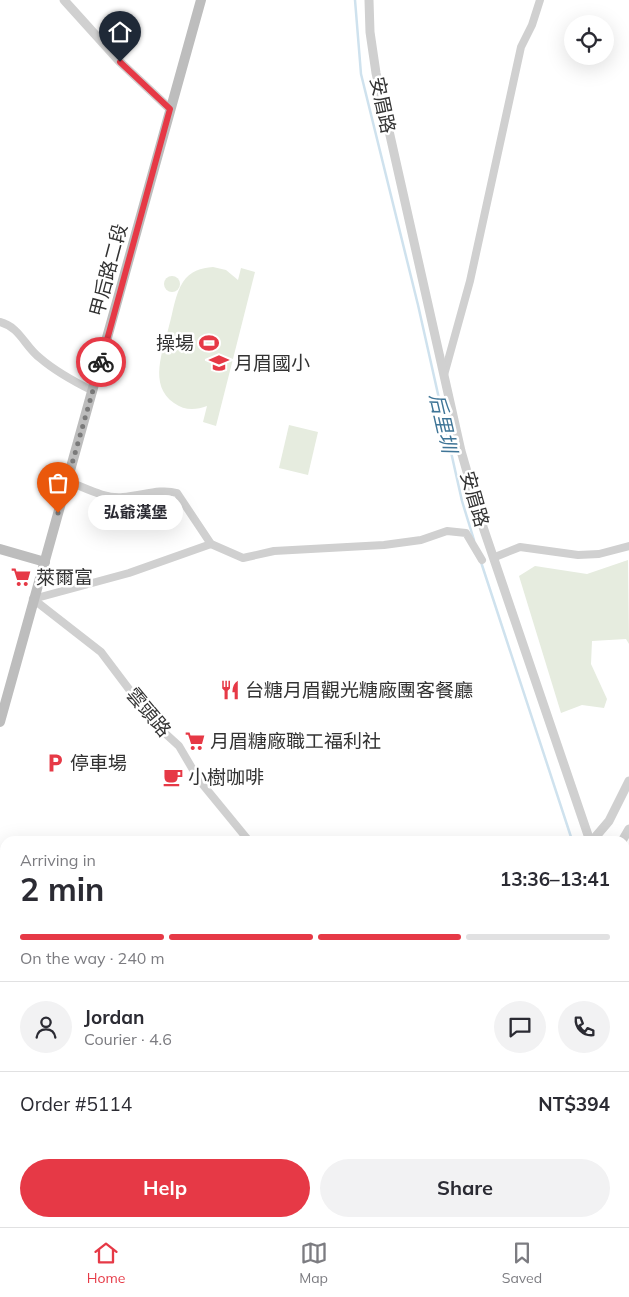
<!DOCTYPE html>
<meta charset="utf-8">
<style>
body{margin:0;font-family:Mulish,"Noto Sans TC",sans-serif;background:#f2f2f3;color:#2b2b33;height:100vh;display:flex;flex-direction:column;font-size:19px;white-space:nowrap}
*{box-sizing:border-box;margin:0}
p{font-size:16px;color:#7c7c81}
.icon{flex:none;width:28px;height:28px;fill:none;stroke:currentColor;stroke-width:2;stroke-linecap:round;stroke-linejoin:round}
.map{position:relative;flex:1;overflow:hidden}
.panel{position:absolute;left:0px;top:836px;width:630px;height:391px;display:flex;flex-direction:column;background:#fff;border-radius:15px 15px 0 0;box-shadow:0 5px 20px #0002}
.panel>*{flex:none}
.buttons{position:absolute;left:564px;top:15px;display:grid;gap:10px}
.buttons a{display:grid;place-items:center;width:50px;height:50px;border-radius:50%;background:#fff;box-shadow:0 5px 20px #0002;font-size:25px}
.pin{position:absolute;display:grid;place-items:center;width:42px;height:42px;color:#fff;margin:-51px -21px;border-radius:50% 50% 50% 0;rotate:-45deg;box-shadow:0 0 5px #0007}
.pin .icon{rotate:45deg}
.courier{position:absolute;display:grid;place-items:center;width:50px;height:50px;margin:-25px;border:4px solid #e63946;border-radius:50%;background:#fff;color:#222;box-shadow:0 1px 6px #0007}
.bubble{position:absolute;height:35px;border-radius:18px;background:#fff;box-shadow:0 5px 20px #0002;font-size:16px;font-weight:700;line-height:35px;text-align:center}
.summary em{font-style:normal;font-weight:700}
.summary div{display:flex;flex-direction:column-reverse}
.summary{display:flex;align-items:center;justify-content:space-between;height:85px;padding:0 20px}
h1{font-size:32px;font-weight:700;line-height:38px}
.bar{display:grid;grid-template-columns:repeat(4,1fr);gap:8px 5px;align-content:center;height:60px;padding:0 20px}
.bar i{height:6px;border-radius:4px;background:#e1e1e2}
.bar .on{background:#e63946}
.bar p{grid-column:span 4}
.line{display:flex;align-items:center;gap:12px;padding:0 20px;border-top:1px solid #e1e1e2}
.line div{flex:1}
.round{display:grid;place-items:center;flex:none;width:52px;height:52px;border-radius:26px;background:#f2f2f3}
.primary-button{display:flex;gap:10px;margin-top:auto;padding:10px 20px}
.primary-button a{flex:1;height:58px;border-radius:30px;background:#e63946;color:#fff;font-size:20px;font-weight:700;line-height:58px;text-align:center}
.primary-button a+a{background:#f2f2f3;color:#2b2b33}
.menu{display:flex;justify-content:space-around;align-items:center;height:70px;border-top:1px solid #e1e1e2;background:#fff;font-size:14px;color:#7c7c81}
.menu a{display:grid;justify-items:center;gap:2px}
.menu .on{color:#e63946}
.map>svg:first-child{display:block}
.green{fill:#e6ecdf}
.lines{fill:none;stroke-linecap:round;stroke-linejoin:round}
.stream{stroke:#cfe2ee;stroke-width:2.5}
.minor{stroke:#d0d0d0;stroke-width:8}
.tertiary{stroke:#d0d0d0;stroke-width:9}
.secondary{stroke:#bdbdbd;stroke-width:10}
.done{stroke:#7a7a7a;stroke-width:5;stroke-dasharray:0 9}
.route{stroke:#e63946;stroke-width:6}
.labels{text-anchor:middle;stroke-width:5;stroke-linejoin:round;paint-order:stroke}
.street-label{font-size:19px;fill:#333;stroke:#fff}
.poi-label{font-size:19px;fill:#333;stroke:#fff;text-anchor:start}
.water-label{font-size:20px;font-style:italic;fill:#3f7597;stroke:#fff}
</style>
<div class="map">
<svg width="629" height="1227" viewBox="0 0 629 1227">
<rect width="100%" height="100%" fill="#fff"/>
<g class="green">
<path d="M213,267L226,270L238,280L241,268L255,272L216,426L203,422L207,406C196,410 185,411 174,403C148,385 163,351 169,326C173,312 175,294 183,282C190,271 201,268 213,267Z"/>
<circle cx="172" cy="284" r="8"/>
<polygon points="289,425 318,432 308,475 279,468"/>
<polygon points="628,560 629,644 626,639 592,641 591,664 607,699 604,708 582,705 561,713 519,576 535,566 587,574"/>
<path d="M629,860V917C623,902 620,874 629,860Z"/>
</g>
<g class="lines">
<g class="stream">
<polyline points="355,0 361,74 418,305 462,501 474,540"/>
<polyline points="481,562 571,837"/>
<polyline points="625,979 629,988"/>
</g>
<g class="minor">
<path d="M0,322C20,327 25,347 40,358C56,372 75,382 93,391"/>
<polyline points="444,375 470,281 521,47 532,25 540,0"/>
<path d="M67,481C84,487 104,499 123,497C141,496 160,488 177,493L211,544L243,558L274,551L384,545L421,540L447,531L466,533L482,560"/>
<polyline points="495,557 520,547 578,555 599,554 629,546"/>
<polyline points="33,599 101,652 156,725 179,746 199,780 249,841"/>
<polyline points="33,599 129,573 211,544"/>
<polyline points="501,1222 503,1227"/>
</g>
<g class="tertiary">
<polyline points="64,0 120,62 170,109"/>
<polyline points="369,0 370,32 376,73 461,451 483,527 590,841"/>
<polyline points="592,841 609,821 629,781"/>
<polyline points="622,841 629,829"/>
<polyline points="625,935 629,945"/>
<polyline points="0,1202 5,1204"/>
<polyline points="0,1217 5,1219"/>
<polyline points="15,1222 24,1227"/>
<polyline points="49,1222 58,1227"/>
<polyline points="192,1227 199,1222"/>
<polyline points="212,1227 215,1222"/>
<polyline points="236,1227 240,1222"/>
</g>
<g class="secondary">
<polyline points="0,549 45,562"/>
<polyline points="0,722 201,0"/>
</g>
</g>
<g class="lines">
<polyline class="done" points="58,513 101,362"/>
<polyline class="route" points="101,362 170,109 120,62"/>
</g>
<defs>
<symbol id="stadium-bare" viewBox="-9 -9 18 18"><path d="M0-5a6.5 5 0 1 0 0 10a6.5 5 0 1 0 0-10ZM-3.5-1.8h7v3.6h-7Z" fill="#e63946" stroke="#fff" stroke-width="2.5" paint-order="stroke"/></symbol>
<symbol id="school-bare" viewBox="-9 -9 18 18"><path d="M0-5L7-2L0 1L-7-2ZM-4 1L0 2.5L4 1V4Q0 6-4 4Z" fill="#e63946" stroke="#fff" stroke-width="2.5" paint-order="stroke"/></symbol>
<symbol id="supermarket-bare" viewBox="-9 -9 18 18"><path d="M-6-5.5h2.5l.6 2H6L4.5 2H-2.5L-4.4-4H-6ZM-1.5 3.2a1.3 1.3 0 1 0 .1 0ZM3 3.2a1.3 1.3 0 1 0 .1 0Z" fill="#e63946" stroke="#fff" stroke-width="2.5" paint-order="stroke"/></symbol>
<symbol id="restaurant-bare" viewBox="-9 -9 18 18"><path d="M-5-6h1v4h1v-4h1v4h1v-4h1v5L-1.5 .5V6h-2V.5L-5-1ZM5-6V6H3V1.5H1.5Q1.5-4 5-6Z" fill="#e63946" stroke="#fff" stroke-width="2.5" paint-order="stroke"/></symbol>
<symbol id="parking-bare" viewBox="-9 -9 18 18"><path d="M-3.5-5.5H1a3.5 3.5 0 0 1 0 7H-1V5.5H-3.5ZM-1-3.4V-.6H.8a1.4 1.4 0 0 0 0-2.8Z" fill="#e63946" stroke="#fff" stroke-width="2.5" paint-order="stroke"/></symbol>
<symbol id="cafe-bare" viewBox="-9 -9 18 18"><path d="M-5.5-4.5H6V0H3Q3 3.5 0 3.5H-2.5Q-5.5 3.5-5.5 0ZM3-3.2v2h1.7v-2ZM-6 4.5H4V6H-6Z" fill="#e63946" stroke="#fff" stroke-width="2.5" paint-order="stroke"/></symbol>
</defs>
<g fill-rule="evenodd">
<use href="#stadium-bare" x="195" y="329" width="28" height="28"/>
<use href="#school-bare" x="205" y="349" width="28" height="28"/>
<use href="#supermarket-bare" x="7" y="563" width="28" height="28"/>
<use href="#restaurant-bare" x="216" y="676" width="28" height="28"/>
<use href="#supermarket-bare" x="181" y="727" width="28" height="28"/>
<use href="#parking-bare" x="41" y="749" width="28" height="28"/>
<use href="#cafe-bare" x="159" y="763" width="28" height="28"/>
</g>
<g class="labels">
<g class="street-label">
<text transform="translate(383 105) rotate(78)" y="7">安眉路</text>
<text transform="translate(108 270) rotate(-75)" y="7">甲后路二段</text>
<text transform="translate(475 499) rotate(74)" y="7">安眉路</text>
<text transform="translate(149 712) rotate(50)" y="7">雲頭路</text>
</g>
<g class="poi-label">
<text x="194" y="350" text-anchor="end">操場</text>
<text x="234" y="370">月眉國小</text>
<text x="36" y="584">萊爾富</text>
<text x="245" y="697">台糖月眉觀光糖廠團客餐廳</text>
<text x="210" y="748">月眉糖廠職工福利社</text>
<text x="70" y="770">停車場</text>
<text x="188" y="784">小樹咖啡</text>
</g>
<g class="water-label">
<text transform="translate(443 423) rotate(77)" y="7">后里圳</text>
</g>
</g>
</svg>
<div class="buttons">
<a><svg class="icon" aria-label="locate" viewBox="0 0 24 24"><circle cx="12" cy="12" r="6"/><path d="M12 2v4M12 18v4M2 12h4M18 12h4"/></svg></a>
</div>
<div class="pin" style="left:58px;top:513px;background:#ea580c"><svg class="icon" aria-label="bag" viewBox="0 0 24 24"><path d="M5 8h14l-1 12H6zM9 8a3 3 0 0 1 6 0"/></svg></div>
<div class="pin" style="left:120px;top:62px;background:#1f2937"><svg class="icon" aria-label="home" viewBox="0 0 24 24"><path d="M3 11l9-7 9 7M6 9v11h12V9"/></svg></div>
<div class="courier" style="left:101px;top:362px"><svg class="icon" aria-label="bike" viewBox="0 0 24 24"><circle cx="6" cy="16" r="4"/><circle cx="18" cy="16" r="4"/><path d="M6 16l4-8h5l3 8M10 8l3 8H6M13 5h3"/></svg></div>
<div class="bubble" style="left:88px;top:495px;width:95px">弘爺漢堡</div>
<section class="panel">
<div class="summary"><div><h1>2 min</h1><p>Arriving in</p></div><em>13:36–13:41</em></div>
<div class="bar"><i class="on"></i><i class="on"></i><i class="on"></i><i></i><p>On the way · 240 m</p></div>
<div class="line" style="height:90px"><a class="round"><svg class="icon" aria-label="person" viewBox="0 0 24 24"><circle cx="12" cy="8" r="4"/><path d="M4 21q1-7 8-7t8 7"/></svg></a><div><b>Jordan</b><p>Courier · 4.6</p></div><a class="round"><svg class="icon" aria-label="chat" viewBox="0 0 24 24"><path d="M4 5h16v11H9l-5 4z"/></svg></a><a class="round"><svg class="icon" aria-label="phone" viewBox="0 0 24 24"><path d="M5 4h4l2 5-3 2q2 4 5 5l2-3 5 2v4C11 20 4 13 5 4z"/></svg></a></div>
<div class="line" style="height:65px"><div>Order #5114</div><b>NT$394</b></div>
<div class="primary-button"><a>Help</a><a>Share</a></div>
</section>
</div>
<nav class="menu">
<a class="on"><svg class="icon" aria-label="home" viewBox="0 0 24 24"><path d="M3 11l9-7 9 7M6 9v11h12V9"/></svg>Home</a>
<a><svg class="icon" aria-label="map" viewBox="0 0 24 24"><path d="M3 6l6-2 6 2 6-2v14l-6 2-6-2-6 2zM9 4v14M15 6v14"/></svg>Map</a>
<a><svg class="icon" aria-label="saved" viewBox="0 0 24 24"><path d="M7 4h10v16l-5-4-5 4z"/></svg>Saved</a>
</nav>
